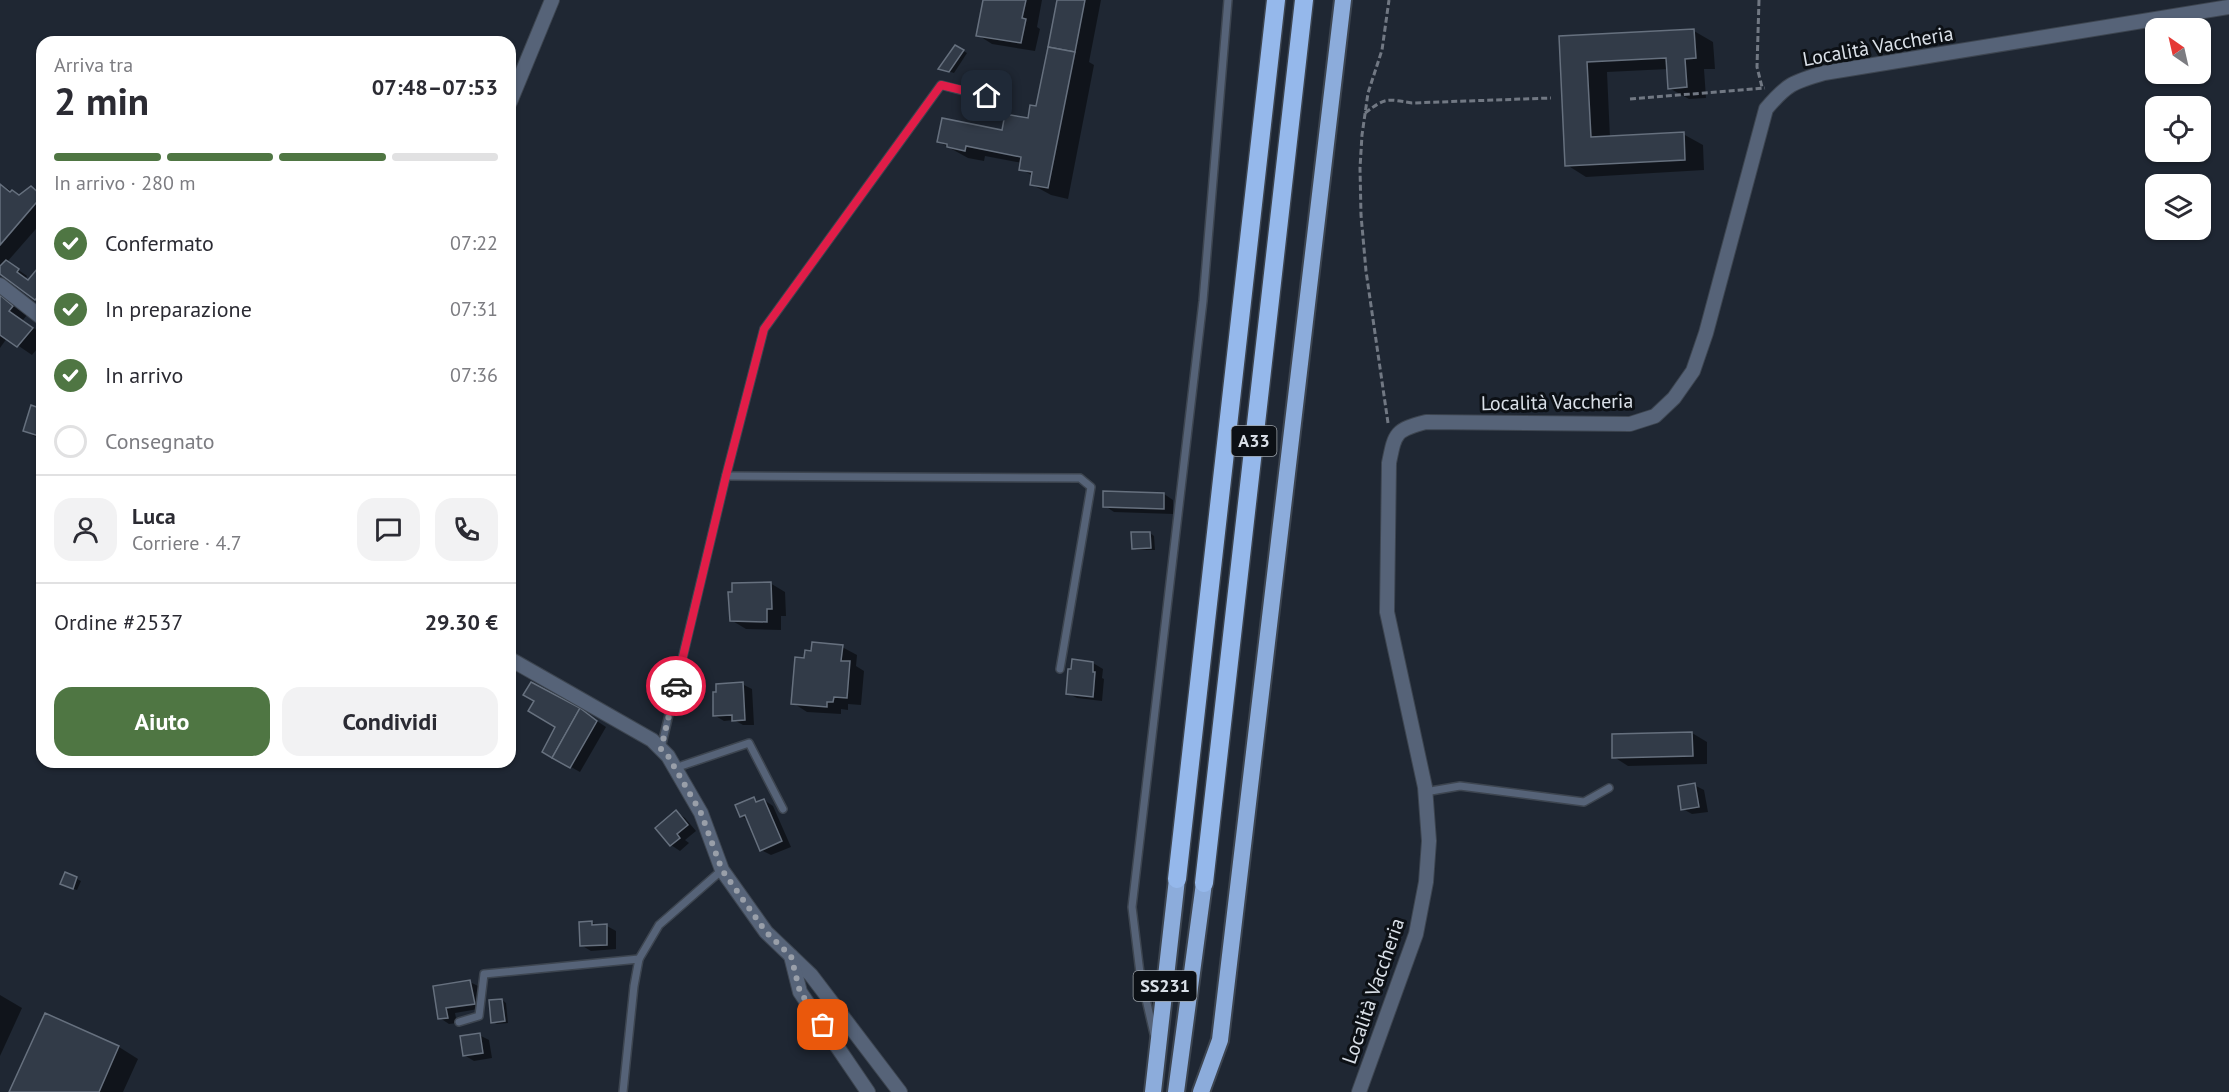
<!DOCTYPE html>
<html lang="it">
<meta charset="utf-8">
<style>
body{margin:0;font-family:"PT Sans",sans-serif;background:#f2f2f3;color:#2b2b33;height:100vh;display:flex;flex-direction:column;font-size:22px;white-space:nowrap}
*{box-sizing:border-box;margin:0}
p{font-size:20px;color:#7c7c81}
.icon{flex:none;width:33px;height:33px;fill:none;stroke:currentColor;stroke-width:2;stroke-linecap:round;stroke-linejoin:round}
.map{position:relative;flex:1;overflow:hidden}
.details{position:absolute;left:36px;top:36px;width:480px;height:732px;display:flex;flex-direction:column;background:#fff;border-radius:18px;box-shadow:0 2px 4px #0004}
.details>*{flex:none}
.needle{width:39px;rotate:326deg}
.fabs{position:absolute;left:2145px;top:18px;display:grid;gap:12px}
.fabs a{display:grid;place-items:center;width:66px;height:66px;border-radius:12px;background:#fff;box-shadow:0 2px 4px #0004;font-size:30px}
.pin{position:absolute;display:grid;place-items:center;width:51px;height:51px;color:#fff;margin:-26px;border-radius:12px;box-shadow:0 3px 9px #0006}
.courier{position:absolute;display:grid;place-items:center;width:60px;height:60px;margin:-30px;border:4px solid #e11d48;border-radius:50%;background:#fff;color:#222;box-shadow:0 2px 8px #0007}
.overview em{font-style:normal;font-weight:700}
.overview div{display:flex;flex-direction:column-reverse}
.overview{display:flex;align-items:center;justify-content:space-between;height:102px;padding:0 18px}
h1{font-size:39px;font-weight:700;line-height:45px}
.bar{display:grid;grid-template-columns:repeat(4,1fr);gap:9px 6px;align-content:center;height:72px;padding:0 18px}
.bar i{height:8px;border-radius:4px;background:#e1e1e2}
.bar .active{background:#4f7643}
.bar p{grid-column:span 4}
.line{display:flex;align-items:center;gap:15px;padding:0 18px;border-top:2px solid #e1e1e2}
.line div{flex:1}
.round{display:grid;place-items:center;flex:none;width:63px;height:63px;border-radius:18px;background:#f2f2f3}
ol{padding:0 18px;list-style:none}
li{display:flex;align-items:center;gap:18px;height:66px}
li p{margin-inline-start:auto}
li .icon{padding:6px;border-radius:50%;background:#4f7643;color:#fff;stroke-width:4}
li:last-child{color:#7c7c81}
li i{width:33px;height:33px;border:3px solid #e1e1e2;border-radius:50%}
.action{display:flex;gap:12px;margin-top:auto;padding:12px 18px}
.action a{flex:1;height:69px;border-radius:18px;background:#4f7643;color:#fff;font-size:24px;font-weight:700;line-height:69px;text-align:center}
.action a+a{background:#f2f2f3;color:#2b2b33}
.map>svg:first-child{display:block}
.shadow{fill:#0007}
.building{fill:#323b48;stroke:#66707e;stroke-width:1.5}
.lines{fill:none;stroke-linecap:round;stroke-linejoin:round}
.service-casing{stroke:#3d4550;stroke-width:10}
.minor-casing{stroke:#3d4550;stroke-width:16}
.trunk-casing{stroke:#3d4550;stroke-width:20}
.motorway-casing{stroke:#3d4550;stroke-width:21}
.path{stroke:#717883;stroke-width:3;stroke-dasharray:6 3;stroke-linecap:butt}
.service{stroke:#566378;stroke-width:7}
.minor{stroke:#566378;stroke-width:14}
.trunk{stroke:#8cacdb;stroke-width:16}
.motorway{stroke:#95b8eb;stroke-width:18}
.done{stroke:#999fa9;stroke-width:6;stroke-dasharray:0 10.8}
.route{stroke:#e11d48;stroke-width:8}
.labels{text-anchor:middle;stroke-width:6;stroke-linejoin:round;paint-order:stroke}
.shield{fill:#0c1015;stroke:#9ca2a9;stroke-width:1.5}
.shield-label{font-size:18px;font-weight:bold;fill:#dae0e8}
.street-label{font-size:20px;fill:#dae0e8;stroke:#0c1015}
</style>
<div class="map">
<svg width="2229" height="1092" viewBox="0 0 2229 1092">
<rect width="100%" height="100%" fill="#1f2733"/>
<g class="shadow">
<polygon points="984,0 1042,0 1037,27 1040,29 1035,51 992,44 978,35"/>
<polygon points="1058,0 1101,0 1089,62 1094,65 1068,199 1051,195 1031,184 1033,176 1021,169 1022,163 985,156 984,161 968,158 939,142 1003,132 1029,120 1037,108"/>
<polygon points="1694,31 1713,42 1715,69 1704,69 1706,98 1689,99 1669,88 1668,69 1607,72 1610,138 1683,134 1703,145 1704,170 1586,177 1567,165 1560,38"/>
<polygon points="956,47 967,53 954,73 941,69"/>
<polygon points="0,184 20,196 31,188 42,194 42,222 7,262 27,276 26,278 29,281 42,266 42,302 0,272"/>
<polygon points="0,297 27,315 23,320 42,334 42,343 32,355 7,338 0,348"/>
<polygon points="42,411 42,440 24,431"/>
<polygon points="1164,494 1173,500 1173,514 1114,512 1105,506"/>
<polygon points="1150,533 1154,536 1155,550 1137,550 1133,548"/>
<polygon points="770,583 785,592 786,616 781,616 781,630 746,629 731,620"/>
<polygon points="842,647 857,655 856,666 864,671 861,705 848,704 848,710 841,709 841,714 807,712 793,703 806,659"/>
<polygon points="1073,661 1093,663 1103,669 1102,678 1104,679 1102,701 1077,698 1067,693"/>
<polygon points="742,684 752,689 754,725 743,725 734,720 724,721 714,715"/>
<polygon points="579,709 606,727 580,772 544,752"/>
<polygon points="1692,733 1707,742 1707,764 1628,766 1614,757 1613,735"/>
<polygon points="1694,785 1704,790 1708,812 1692,814 1683,809"/>
<polygon points="754,799 759,802 764,800 773,806 791,847 771,855 761,850 749,821 741,816"/>
<polygon points="676,812 685,818 696,831 685,840 689,843 680,851 671,845"/>
<polygon points="66,874 81,881 77,890 66,886"/>
<polygon points="592,922 598,926 607,926 616,931 616,949 591,951 581,945"/>
<polygon points="470,982 480,987 484,1008 455,1013 457,1023 449,1024 440,1018 434,988"/>
<polygon points="0,995 22,1008 0,1056"/>
<polygon points="502,1000 506,1003 508,1023 497,1024 493,1022"/>
<polygon points="45,1015 119,1047 138,1059 123,1092 11,1092"/>
<polygon points="479,1035 489,1040 492,1058 474,1061 464,1055"/>
</g>
<g class="building">
<polygon points="983,0 1026,0 1022,18 1026,19 1021,43 976,36"/>
<polygon points="1057,0 1085,0 1075,52 1048,47"/>
<polygon points="1694,29 1696,58 1685,59 1687,87 1668,89 1666,58 1587,62 1591,137 1684,132 1685,160 1565,166 1559,36"/>
<polygon points="955,45 964,50 949,72 938,69"/>
<polygon points="1048,47 1075,52 1048,188 1030,185 1032,172 1019,170 1021,157 966,146 965,151 947,147 947,144 937,142 942,118 1002,130 1005,114 1028,118 1030,105 1036,106"/>
<polygon points="0,184 10,192 12,190 19,195 31,186 42,196 0,245"/>
<polygon points="6,260 19,269 17,272 28,280 42,263 42,292 35,300 0,274 0,266"/>
<polygon points="0,295 13,306 9,311 33,328 17,347 0,335"/>
<polygon points="31,405 42,409 42,437 23,431"/>
<polygon points="1103,491 1164,493 1164,509 1103,507"/>
<polygon points="1131,532 1150,532 1151,548 1132,549"/>
<polygon points="771,582 772,609 767,609 767,622 730,621 728,592 732,592 732,583"/>
<polygon points="812,642 843,645 841,661 850,661 847,698 834,697 833,702 827,702 827,707 791,704 795,657 804,658 805,650 811,651"/>
<polygon points="1072,659 1093,662 1093,672 1095,672 1093,697 1066,694 1068,669 1071,669"/>
<polygon points="531,682 580,708 552,758 542,752 555,727 528,711 534,701 523,695"/>
<polygon points="743,682 745,720 732,721 732,715 713,716 713,692 716,692 716,684"/>
<polygon points="580,708 597,721 570,768 552,758"/>
<polygon points="1692,732 1693,756 1612,758 1612,734"/>
<polygon points="1695,783 1699,807 1681,810 1678,786"/>
<polygon points="754,797 756,802 764,799 782,841 760,851 745,815 740,817 735,805"/>
<polygon points="676,810 688,825 677,834 680,838 670,846 655,828"/>
<polygon points="65,872 77,877 73,889 60,884"/>
<polygon points="592,921 592,925 607,924 607,945 580,946 579,922"/>
<polygon points="470,980 475,1004 446,1008 448,1018 438,1019 433,986"/>
<polygon points="502,999 505,1021 491,1023 489,1000"/>
<polygon points="45,1013 119,1046 99,1092 9,1092"/>
<polygon points="480,1033 483,1053 463,1056 460,1036"/>
</g>
<g class="lines">
<defs>
<g id="service">
<polyline points="726,476 1080,478 1091,487 1060,669"/>
<polyline points="661,748 726,476 764,329 941,85 987,97"/>
<polyline points="675,768 749,743 783,809"/>
<polyline points="1425,792 1460,786 1584,802 1609,788"/>
<polyline points="459,1022 479,1016 484,974 639,959"/>
<polyline points="1154,1034 1140,973 1132,907 1203,301 1228,0"/>
<polyline points="623,1092 634,986 639,959 659,925 722,870"/>
</g>
<g id="minor">
<polyline points="510,102 552,0"/>
<polyline points="0,285 42,318"/>
<polyline points="510,659 652,740 668,756 701,813 722,870 766,932 811,975 900,1092"/>
<polyline points="791,956 800,992 868,1092"/>
<path d="M1359,1092L1416,934L1426,882L1429,841L1425,787L1387,612L1389,463C1395,433 1395,430 1426,422L1630,424L1655,416L1674,398L1693,371L1706,333L1766,109C1787,84 1793,82 1824,73L2229,7"/>
</g>
<g id="trunk">
<polyline points="1153,1092 1177,879"/>
<polyline points="1176,1092 1204,883"/>
<polyline points="1201,1092 1220,1040 1343,0"/>
</g>
<g id="motorway">
<polyline points="1177,879 1276,0"/>
<polyline points="1204,883 1304,0"/>
</g>
</defs>
<use href="#service" class="service-casing"/>
<use href="#minor" class="minor-casing"/>
<use href="#trunk" class="trunk-casing"/>
<use href="#motorway" class="motorway-casing"/>
<g class="path">
<polyline points="1759,0 1757,67 1762,87"/>
<polyline points="1630,99 1765,88"/>
<path d="M1365,113C1386,97 1387,99 1412,103L1551,98"/>
<polyline points="1388,423 1366,271 1361,215 1360,168 1362,135 1368,93 1382,50 1389,0"/>
</g>
<use href="#service" class="service"/>
<use href="#minor" class="minor"/>
<use href="#trunk" class="trunk"/>
<use href="#motorway" class="motorway"/>
</g>
<g class="lines">
<polyline class="done" points="676,686 661,749 668,756 701,813 722,870 766,932 791,956 800,992 823,1025"/>
<polyline class="route" points="676,686 726,476 764,329 941,85 987,96"/>
</g>
<g class="labels">
<g class="shield">
<rect x="1231.5" y="426" width="45" height="30" rx="4.5"/>
<rect x="1133.5" y="971" width="63" height="30" rx="4.5"/>
</g>
<g class="shield-label">
<text x="1254" y="447">A33</text>
<text x="1165" y="992">SS231</text>
</g>
<g class="street-label">
<text transform="translate(1878 46) rotate(-10)" y="7">Località Vaccheria</text>
<text transform="translate(1557 402) rotate(-1)" y="7">Località Vaccheria</text>
<text transform="translate(1373 991) rotate(-71)" y="7">Località Vaccheria</text>
</g>
</g>
</svg>
<div class="fabs">
<a><svg class="needle" viewBox="-14 -14 28 28"><path d="M0-13l5 13h-10z" fill="#e53935"/><path d="M0 13l5-13h-10z" fill="#7c7c81"/></svg></a>
<a><svg class="icon" aria-label="locate" viewBox="0 0 24 24"><circle cx="12" cy="12" r="6"/><path d="M12 2v4M12 18v4M2 12h4M18 12h4"/></svg></a>
<a><svg class="icon" aria-label="layers" viewBox="0 0 24 24"><path d="M12 4l9 5-9 5-9-5zM3 14l9 5 9-5"/></svg></a>
</div>
<div class="pin" style="left:823px;top:1025px;background:#ea580c"><svg class="icon" aria-label="bag" viewBox="0 0 24 24"><path d="M5 8h14l-1 12H6zM9 8a3 3 0 0 1 6 0"/></svg></div>
<div class="pin" style="left:987px;top:96px;background:#1f2937"><svg class="icon" aria-label="home" viewBox="0 0 24 24"><path d="M3 11l9-7 9 7M6 9v11h12V9"/></svg></div>
<div class="courier" style="left:676px;top:686px"><svg class="icon" aria-label="car" viewBox="0 0 24 24"><path d="M5 17H2v-5l4-1 3-4h7l3 4 3 1v5h-3M9 17h6M6 11h13"/><circle cx="7" cy="17" r="2"/><circle cx="17" cy="17" r="2"/></svg></div>
<section class="details">
<div class="overview"><div><h1>2 min</h1><p>Arriva tra</p></div><em>07:48–07:53</em></div>
<div class="bar"><i class="active"></i><i class="active"></i><i class="active"></i><i></i><p>In arrivo · 280 m</p></div>
<ol>
<li><svg class="icon" aria-label="check" viewBox="0 0 24 24"><path d="M5 12l5 5 9-10"/></svg>Confermato<p>07:22</p></li>
<li><svg class="icon" aria-label="check" viewBox="0 0 24 24"><path d="M5 12l5 5 9-10"/></svg>In preparazione<p>07:31</p></li>
<li><svg class="icon" aria-label="check" viewBox="0 0 24 24"><path d="M5 12l5 5 9-10"/></svg>In arrivo<p>07:36</p></li>
<li><i></i>Consegnato</li>
</ol>
<div class="line" style="height:108px"><a class="round"><svg class="icon" aria-label="person" viewBox="0 0 24 24"><circle cx="12" cy="8" r="4"/><path d="M4 21q1-7 8-7t8 7"/></svg></a><div><b>Luca</b><p>Corriere · 4.7</p></div><a class="round"><svg class="icon" aria-label="chat" viewBox="0 0 24 24"><path d="M4 5h16v11H9l-5 4z"/></svg></a><a class="round"><svg class="icon" aria-label="phone" viewBox="0 0 24 24"><path d="M5 4h4l2 5-3 2q2 4 5 5l2-3 5 2v4C11 20 4 13 5 4z"/></svg></a></div>
<div class="line" style="height:78px"><div>Ordine #2537</div><b>29.30 €</b></div>
<div class="action"><a>Aiuto</a><a>Condividi</a></div>
</section>
</div>
